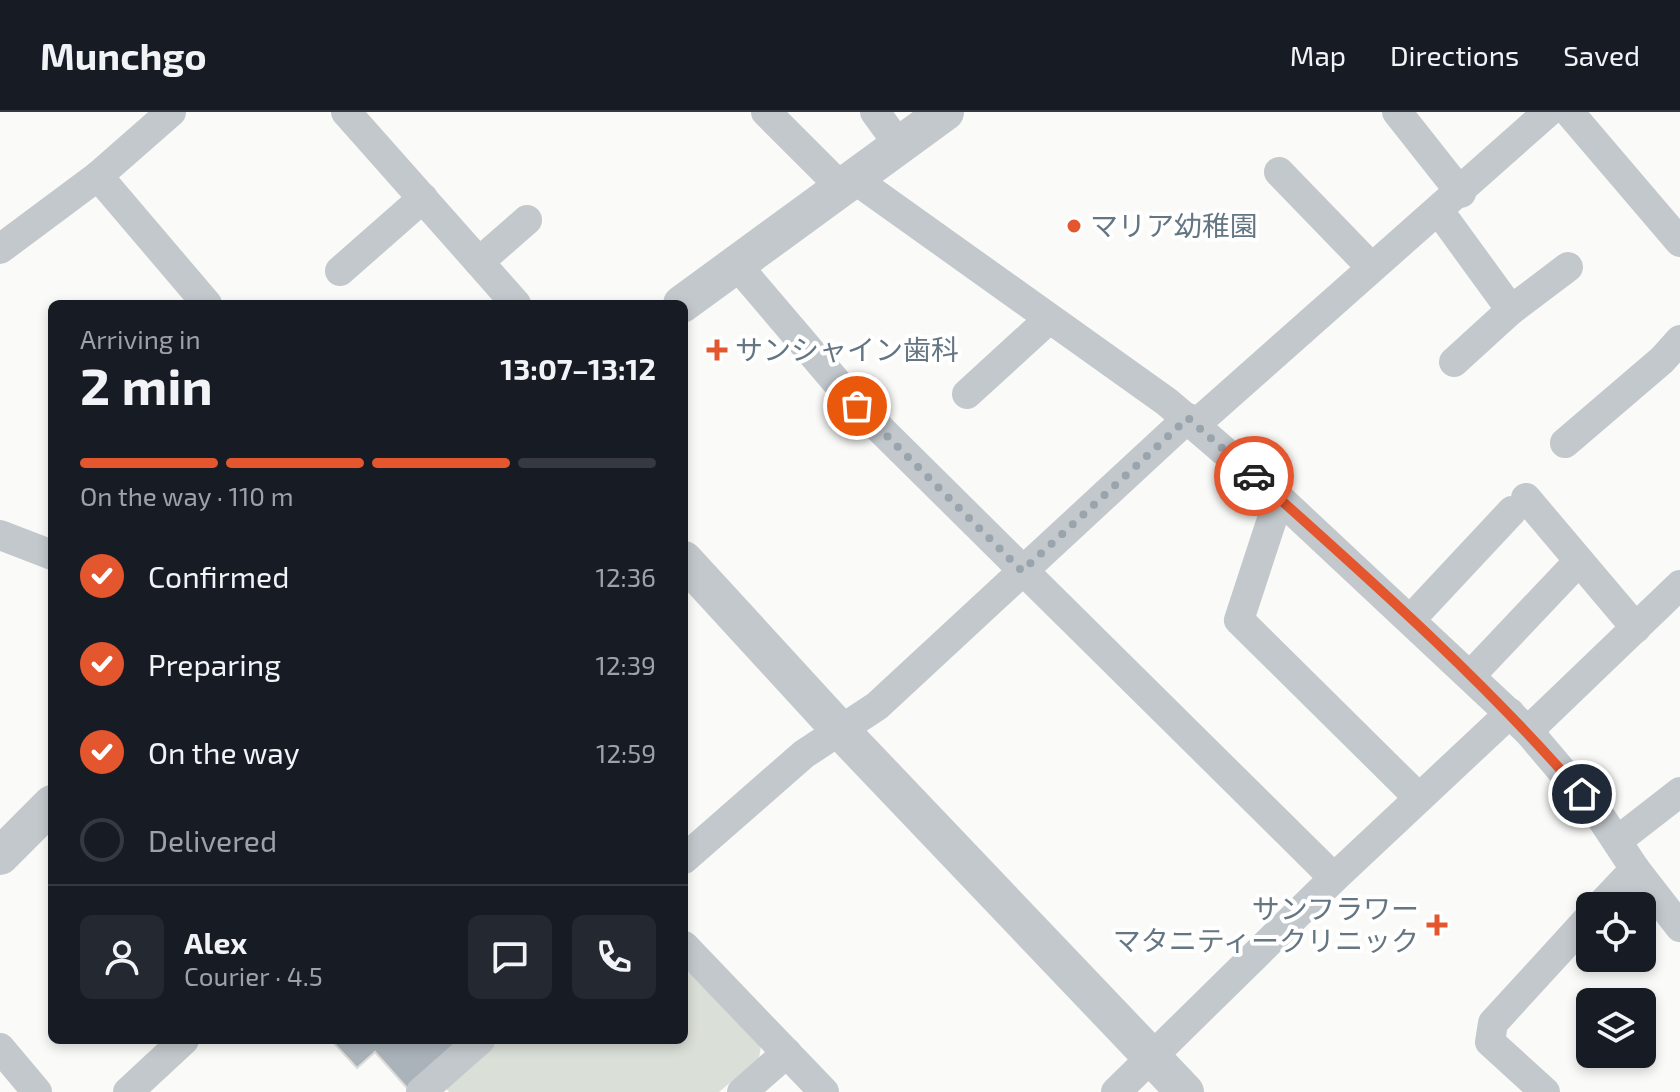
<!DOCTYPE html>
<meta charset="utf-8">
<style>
body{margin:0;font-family:"Exo 2","Noto Sans JP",sans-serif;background:#242831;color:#f1f3f6;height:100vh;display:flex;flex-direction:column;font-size:30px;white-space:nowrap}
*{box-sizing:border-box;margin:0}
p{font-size:26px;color:#9ea1a6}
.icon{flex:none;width:44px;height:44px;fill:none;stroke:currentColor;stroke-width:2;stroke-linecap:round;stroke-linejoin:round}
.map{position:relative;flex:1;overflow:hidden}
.side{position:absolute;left:48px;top:188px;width:640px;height:744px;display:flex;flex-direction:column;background:#171b24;border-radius:12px;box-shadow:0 4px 12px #0003}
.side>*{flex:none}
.controls{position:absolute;left:1576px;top:780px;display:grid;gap:16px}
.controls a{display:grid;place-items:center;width:80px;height:80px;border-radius:12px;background:#171b24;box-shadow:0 4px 12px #0003;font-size:40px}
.pin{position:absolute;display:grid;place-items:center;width:68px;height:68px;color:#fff;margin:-34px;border:4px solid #fff;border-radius:50%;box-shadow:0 2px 8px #0007}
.courier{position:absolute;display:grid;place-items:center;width:80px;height:80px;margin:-40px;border:6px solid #e4572e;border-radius:50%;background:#fff;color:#222;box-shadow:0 2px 10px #0007}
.summary em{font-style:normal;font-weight:700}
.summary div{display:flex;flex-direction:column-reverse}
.summary{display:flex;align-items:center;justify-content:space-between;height:136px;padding:0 32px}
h1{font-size:52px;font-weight:700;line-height:60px}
.bar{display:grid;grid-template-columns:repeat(4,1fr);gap:12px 8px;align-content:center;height:96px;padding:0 32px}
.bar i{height:10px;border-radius:6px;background:#363941}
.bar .selected{background:#e4572e}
.bar p{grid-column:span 4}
.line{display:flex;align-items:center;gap:20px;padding:0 32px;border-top:2px solid #363941}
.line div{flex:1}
.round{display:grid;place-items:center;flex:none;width:84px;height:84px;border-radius:12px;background:#242831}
ol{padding:0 32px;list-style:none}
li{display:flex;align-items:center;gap:24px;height:88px}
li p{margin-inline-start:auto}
li .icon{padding:8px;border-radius:50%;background:#e4572e;color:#fff;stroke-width:4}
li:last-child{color:#9ea1a6}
li i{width:44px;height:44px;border:4px solid #363941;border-radius:50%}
header{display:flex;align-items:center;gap:48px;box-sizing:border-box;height:112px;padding:0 40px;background:#171b24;border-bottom:2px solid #363941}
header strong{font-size:38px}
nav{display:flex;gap:44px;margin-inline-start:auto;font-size:28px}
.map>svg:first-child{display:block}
.green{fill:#dadfd7}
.building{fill:#aab3b9;stroke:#dcdcda;stroke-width:2}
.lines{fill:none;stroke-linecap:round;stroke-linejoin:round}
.minor{stroke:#c3c8cc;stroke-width:30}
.tertiary{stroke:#c3c8cc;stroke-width:38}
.done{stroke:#99a4ac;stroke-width:8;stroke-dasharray:0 14.4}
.route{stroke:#e4572e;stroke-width:10}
.poi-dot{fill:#e4572e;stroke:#fff;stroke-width:3}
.labels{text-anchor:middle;stroke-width:8;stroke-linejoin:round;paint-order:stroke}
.poi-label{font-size:28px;fill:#657683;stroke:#fff;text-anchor:start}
</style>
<header>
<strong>Munchgo</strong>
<nav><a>Map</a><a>Directions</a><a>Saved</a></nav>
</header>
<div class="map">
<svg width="1680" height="980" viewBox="0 0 1680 980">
<rect width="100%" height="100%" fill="#fafaf8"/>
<polygon class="green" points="684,856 761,934 759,946 719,980 449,980 444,974 497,928 684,928"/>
<polygon class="building" points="331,928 463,928 408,977 375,940 357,956"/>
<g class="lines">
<g class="minor">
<polyline points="346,0 479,150"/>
<polyline points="766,0 841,75"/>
<polyline points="875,0 899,33"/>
<polyline points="1397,0 1461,81"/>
<polyline points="1569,0 1680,130"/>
<polyline points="1279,60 1371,155"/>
<polyline points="98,64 207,192"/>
<polyline points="853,66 1167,290 1279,386 1528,619 1600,704 1635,757 1680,815"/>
<polyline points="1439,99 1511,198 1568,155"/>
<polyline points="0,137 98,64 171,0"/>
<polyline points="736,152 857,294 1334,766"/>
<polyline points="340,159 423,86"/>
<polyline points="516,192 479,150 527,108"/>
<polyline points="1454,250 1511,198"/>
<polyline points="967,282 1048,208"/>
<polyline points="1196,312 1548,0"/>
<polyline points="1565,331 1662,248 1680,228"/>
<polyline points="1279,386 1239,508 1419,686"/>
<polyline points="1526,386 1636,516"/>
<polyline points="0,423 52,443"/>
<polyline points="1411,507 1512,399"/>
<polyline points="1471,563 1578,450"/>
<polyline points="1528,619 1680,473"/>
<polyline points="1617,729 1680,680"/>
<polyline points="684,747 804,642 877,594 1188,306"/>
<polyline points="1600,794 1635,757"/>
<polyline points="684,834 824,980"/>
<polyline points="0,936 37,980"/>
<polyline points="128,980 184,928"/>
<polyline points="421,980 480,928"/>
<polyline points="742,980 787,941"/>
<polyline points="1116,980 1334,766 1510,601"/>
<polyline points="1545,980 1490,930 1493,911 1590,805"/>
</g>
<g class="tertiary">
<polyline points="682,192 945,0"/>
<polyline points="684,448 840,618 1185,980"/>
<polyline points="0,744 52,692"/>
</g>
</g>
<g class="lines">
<polyline class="done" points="857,294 1022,459 1188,306 1254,364"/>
<path class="route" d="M1254,364C1368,466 1483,567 1582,682"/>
</g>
<g class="poi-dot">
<circle cx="1074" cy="114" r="8"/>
<path d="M713 226h8v8h8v8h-8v8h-8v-8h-8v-8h8z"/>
<path d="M1433 801h8v8h8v8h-8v8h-8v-8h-8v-8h8z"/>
</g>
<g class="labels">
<g class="poi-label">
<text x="1090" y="124">マリア幼稚園</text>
<text x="735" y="248">サンシャイン歯科</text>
<text x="1419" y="807" text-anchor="end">サンフラワー<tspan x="1419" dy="32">マタニティークリニック</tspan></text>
</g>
</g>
</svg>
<div class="controls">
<a><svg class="icon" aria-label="locate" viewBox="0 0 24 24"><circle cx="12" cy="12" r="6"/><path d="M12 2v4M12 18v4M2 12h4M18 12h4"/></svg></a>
<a><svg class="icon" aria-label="layers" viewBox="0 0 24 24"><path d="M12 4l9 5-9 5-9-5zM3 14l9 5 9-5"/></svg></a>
</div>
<div class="pin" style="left:857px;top:294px;background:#ea580c"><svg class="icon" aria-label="bag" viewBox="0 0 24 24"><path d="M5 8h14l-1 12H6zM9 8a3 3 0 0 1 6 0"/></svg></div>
<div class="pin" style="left:1582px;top:682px;background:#1f2937"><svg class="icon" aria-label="home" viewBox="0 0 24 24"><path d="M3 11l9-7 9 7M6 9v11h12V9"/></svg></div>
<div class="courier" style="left:1254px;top:364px"><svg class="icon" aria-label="car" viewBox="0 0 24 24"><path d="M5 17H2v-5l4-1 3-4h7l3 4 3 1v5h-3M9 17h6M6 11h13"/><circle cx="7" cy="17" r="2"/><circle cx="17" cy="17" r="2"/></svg></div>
<section class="side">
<div class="summary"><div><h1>2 min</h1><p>Arriving in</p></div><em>13:07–13:12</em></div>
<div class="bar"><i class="selected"></i><i class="selected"></i><i class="selected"></i><i></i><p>On the way · 110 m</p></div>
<ol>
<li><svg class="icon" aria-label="check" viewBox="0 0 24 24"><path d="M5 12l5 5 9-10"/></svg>Confirmed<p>12:36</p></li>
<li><svg class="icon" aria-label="check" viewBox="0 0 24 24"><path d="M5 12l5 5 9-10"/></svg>Preparing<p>12:39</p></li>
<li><svg class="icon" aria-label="check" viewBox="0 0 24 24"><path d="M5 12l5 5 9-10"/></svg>On the way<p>12:59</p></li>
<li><i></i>Delivered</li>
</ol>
<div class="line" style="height:144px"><a class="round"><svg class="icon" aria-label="person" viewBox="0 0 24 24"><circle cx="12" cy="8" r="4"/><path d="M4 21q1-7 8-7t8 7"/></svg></a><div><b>Alex</b><p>Courier · 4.5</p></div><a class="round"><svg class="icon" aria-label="chat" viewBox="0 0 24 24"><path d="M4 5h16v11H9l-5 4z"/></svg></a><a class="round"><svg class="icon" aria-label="phone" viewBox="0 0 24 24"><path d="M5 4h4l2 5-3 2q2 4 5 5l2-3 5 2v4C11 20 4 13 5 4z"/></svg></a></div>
</section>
</div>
